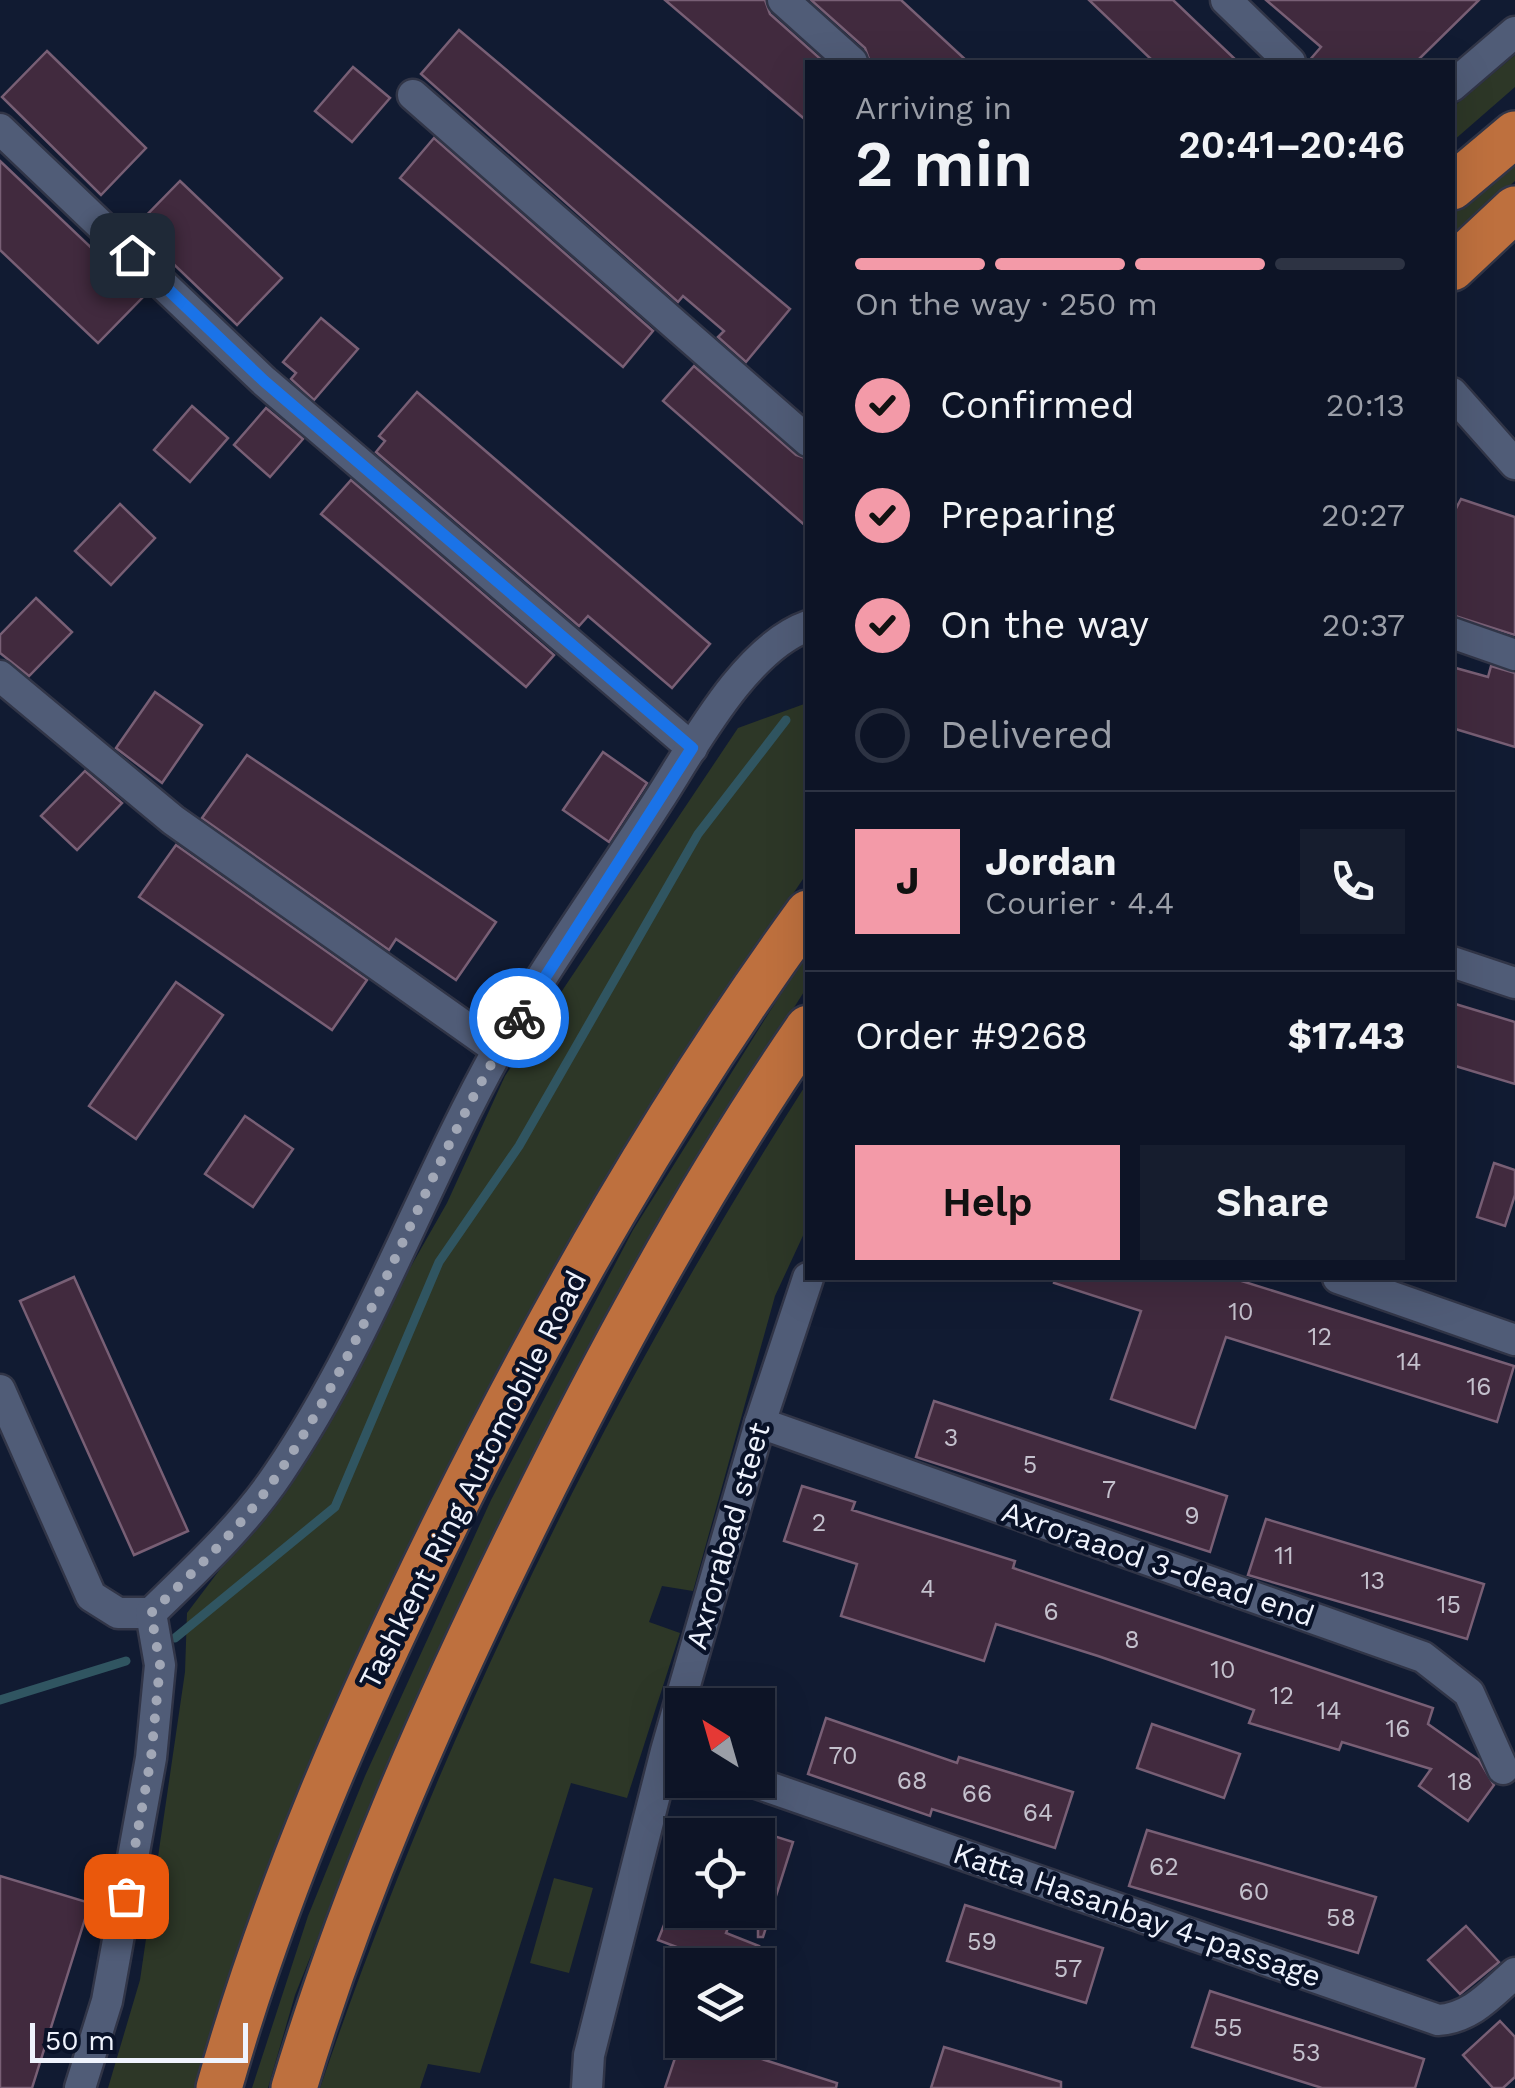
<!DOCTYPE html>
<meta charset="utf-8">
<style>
body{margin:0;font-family:"Work Sans",sans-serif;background:#161d2e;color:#f1f3f6;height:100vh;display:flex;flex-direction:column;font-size:38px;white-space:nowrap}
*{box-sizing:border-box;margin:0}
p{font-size:32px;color:#9a9ea7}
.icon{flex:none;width:55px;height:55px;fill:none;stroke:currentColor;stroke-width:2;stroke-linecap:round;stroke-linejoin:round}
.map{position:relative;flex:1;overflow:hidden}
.details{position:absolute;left:805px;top:60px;width:650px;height:1220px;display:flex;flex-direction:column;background:#0d1426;border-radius:0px;box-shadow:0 10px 40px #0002,0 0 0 2px #2d3343}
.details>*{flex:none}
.needle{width:65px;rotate:323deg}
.tools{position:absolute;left:665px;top:1688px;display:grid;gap:20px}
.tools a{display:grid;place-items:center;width:110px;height:110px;border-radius:0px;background:#0d1426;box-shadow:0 10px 40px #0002,0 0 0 2px #2d3343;font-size:50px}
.scale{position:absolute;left:30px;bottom:25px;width:218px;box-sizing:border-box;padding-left:10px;border:5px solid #eff3fd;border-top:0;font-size:28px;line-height:35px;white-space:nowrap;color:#eff3fd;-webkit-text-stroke:8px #091228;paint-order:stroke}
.pin{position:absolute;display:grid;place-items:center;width:85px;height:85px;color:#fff;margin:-42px;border-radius:20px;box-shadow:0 5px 15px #0006}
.courier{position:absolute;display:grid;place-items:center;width:100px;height:100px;margin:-50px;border:8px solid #1a73e8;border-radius:50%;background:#fff;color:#222;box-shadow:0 2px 12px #0007}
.overview em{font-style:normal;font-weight:600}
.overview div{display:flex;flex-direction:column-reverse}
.overview{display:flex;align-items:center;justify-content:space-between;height:170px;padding:0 50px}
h1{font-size:65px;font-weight:600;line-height:75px}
.bar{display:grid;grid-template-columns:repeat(4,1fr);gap:15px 10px;align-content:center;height:120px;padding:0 50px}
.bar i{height:12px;border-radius:8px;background:#2d3343}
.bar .on{background:#f39aa8}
.bar p{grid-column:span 4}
.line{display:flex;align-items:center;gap:25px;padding:0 50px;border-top:2px solid #2d3343}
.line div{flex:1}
.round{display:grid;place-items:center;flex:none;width:105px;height:105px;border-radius:0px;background:#161d2e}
ol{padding:0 50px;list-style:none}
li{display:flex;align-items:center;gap:30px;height:110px}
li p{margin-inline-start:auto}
li .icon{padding:10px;border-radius:50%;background:#f39aa8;color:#111;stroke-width:4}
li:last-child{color:#9a9ea7}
li i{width:55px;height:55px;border:5px solid #2d3343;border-radius:50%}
.action{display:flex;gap:20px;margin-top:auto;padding:20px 50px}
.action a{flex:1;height:115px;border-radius:0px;background:#f39aa8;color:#111;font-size:40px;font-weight:600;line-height:115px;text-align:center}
.action a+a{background:#161d2e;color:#f1f3f6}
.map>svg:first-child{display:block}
.green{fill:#2d3727}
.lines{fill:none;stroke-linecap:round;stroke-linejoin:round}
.stream{stroke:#305561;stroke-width:9}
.building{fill:#412a3e;stroke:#785f75;stroke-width:2.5}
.minor-casing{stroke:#313547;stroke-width:35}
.highway-casing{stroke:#313547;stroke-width:50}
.minor{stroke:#505c77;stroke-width:30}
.highway{stroke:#be703e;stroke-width:45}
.done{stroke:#a1a7b6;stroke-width:10;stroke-dasharray:0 18}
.route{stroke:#1a73e8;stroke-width:12}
.labels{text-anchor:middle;stroke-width:9;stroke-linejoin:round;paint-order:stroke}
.number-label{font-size:25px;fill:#c4c1cd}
.street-label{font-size:30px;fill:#eff3fd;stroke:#091228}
</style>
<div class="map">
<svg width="1515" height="2088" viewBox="0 0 1515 2088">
<rect width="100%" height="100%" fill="#111b32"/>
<g class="green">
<polygon points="1515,55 1515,87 1453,141 1453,107"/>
<polygon points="1515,156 1515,181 1453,237 1453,211"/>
<polygon points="807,703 807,873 696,1038 199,2088 108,2088 140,1980 185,1672 187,1613 295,1470 447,1203 505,1076 738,728"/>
<polygon points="807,952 807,987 648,1239 506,1507 380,1783 295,1995 268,2088 252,2088 308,1916 365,1776 491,1500 633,1230"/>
<path d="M807,1083V1227L775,1296L693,1591L662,1586L649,1622L680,1633L627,1798L571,1783L480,2073L428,2064L420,2088H320C440,1736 607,1396 807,1083Z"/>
<polygon points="554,1878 593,1888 569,1973 530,1963"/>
</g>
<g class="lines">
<g class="stream">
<polyline points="175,1638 335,1507 439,1262 519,1146 698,834 786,720"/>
<polyline points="0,1700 126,1661"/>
</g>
</g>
<g class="building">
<polygon points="665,0 765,0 770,14 824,62 808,62 808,122"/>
<polygon points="811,0 901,0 968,62 870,62 865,48"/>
<polygon points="1089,0 1173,0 1238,62 1154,62"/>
<polygon points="1266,0 1479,0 1416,62 1308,62 1321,47"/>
<polygon points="459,30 790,309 746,362 718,337 724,331 683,296 678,302 421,74"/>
<polygon points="47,51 146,148 101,195 2,97"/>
<polygon points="353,67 390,98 352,142 315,111"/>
<polygon points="434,138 653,331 623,367 400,178"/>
<polygon points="0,161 143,297 98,343 0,250"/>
<polygon points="180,181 282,278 237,325 135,227"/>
<polygon points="321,318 358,349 314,400 291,379 296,373 283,362"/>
<polygon points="694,366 796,455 808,459 808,528 663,401"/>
<polygon points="417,392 710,644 672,688 588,616 579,626 376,452 385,441 379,436"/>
<polygon points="192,406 228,438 190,482 154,450"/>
<polygon points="266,408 303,439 270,477 234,445"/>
<polygon points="351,480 554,655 526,687 321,514"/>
<polygon points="1461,499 1515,517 1515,635 1452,615 1452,516"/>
<polygon points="120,504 155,538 111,585 75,551"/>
<polygon points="36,598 72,632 29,676 0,653 0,635"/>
<polygon points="1491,666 1515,673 1515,747 1452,728 1452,667 1488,677"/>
<polygon points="155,692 202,725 162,783 116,748"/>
<polygon points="603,752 647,783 609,842 563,810"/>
<polygon points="247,755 496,922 456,980 396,939 389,950 202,818"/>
<polygon points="85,771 122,803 77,850 41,816"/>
<polygon points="176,845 367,980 332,1030 139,897"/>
<polygon points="176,982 223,1015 136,1139 89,1106"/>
<polygon points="1452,1003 1515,1022 1515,1084 1452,1065"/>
<polygon points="245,1116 293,1149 253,1207 205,1174"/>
<polygon points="1494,1163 1515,1170 1515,1195 1505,1226 1477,1217"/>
<polygon points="74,1277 188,1531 134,1555 20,1301"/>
<polygon points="1055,1278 1232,1278 1514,1366 1497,1422 1226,1337 1195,1428 1111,1399 1141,1311 1054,1283"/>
<polygon points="934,1401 1227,1496 1210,1552 916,1457"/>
<polygon points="802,1486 855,1502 852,1510 1015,1561 1013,1568 1433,1708 1428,1724 1479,1760 1494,1785 1468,1821 1419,1786 1431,1769 1342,1742 1339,1750 1249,1723 1254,1710 1098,1656 996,1624 984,1661 841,1616 857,1564 784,1541"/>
<polygon points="1266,1519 1484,1584 1467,1639 1248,1575"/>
<polygon points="826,1718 957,1763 959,1757 1073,1792 1055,1848 932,1809 930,1816 808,1774"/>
<polygon points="1152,1724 1240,1754 1224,1798 1137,1768"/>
<polygon points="1147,1830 1376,1897 1358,1953 1129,1886"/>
<polygon points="758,1831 793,1842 763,1937 758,1937"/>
<polygon points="0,1876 90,1903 32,2088 0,2088"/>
<polygon points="965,1905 1103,1948 1086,2003 947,1961"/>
<polygon points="670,1910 735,1910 726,1933 759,1946 752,1965 724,1965 658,1940"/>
<polygon points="1466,1926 1499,1962 1460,1994 1428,1960"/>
<polygon points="1210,1991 1424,2059 1415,2088 1322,2088 1192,2047"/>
<polygon points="1500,2021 1515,2037 1515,2077 1503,2088 1493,2088 1463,2055"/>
<polygon points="681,2040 702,2040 837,2083 836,2088 665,2088"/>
<polygon points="944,2047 1061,2082 1061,2088 931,2088"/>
</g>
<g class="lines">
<defs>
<g id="minor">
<polyline points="783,0 852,62"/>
<polyline points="1226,0 1290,62"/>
<polyline points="1452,86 1515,32"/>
<polyline points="413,95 808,441"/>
<polyline points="0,129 264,381 692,748"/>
<polyline points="1452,393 1515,464"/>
<polyline points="1452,633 1515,655"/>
<polyline points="0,676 173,820 498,1050"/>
<polyline points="1452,962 1515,983"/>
<polyline points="1338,1278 1515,1340"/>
<path d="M0,1390L91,1596L118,1613H151C196,1569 243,1526 278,1474C368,1342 421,1188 498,1050C546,965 605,884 658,801C693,747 745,648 808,626"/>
<polyline points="760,1423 1423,1657 1469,1693 1503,1769"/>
<path d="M748,1780L1438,2020C1471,2018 1491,1994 1515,1973"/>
<polyline points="80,2088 107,2001 151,1758 160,1665 151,1613"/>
<polyline points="587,2088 589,2055 666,1751 760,1423 808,1278"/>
</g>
<g id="highway">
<polyline points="1452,187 1515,134"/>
<polyline points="1452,268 1515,209"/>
<path d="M219,2088C275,1890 357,1703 448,1519C553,1308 669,1104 808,913"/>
<path d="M294,2088C351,1898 429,1720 516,1542C603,1364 696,1191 808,1028"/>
</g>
</defs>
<use href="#minor" class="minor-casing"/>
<use href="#highway" class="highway-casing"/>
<use href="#minor" class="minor"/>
<use href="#highway" class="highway"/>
</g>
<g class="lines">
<path class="done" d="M126,1896L151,1758L160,1665L151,1613C196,1569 243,1526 278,1474C376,1331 427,1162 519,1018"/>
<polyline class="route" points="132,255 264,381 692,748 519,1018"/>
</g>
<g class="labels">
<g class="number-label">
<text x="1241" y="1320">10</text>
<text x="1320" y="1345">12</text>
<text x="1409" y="1370">14</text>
<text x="1479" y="1395">16</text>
<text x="951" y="1446">3</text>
<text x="1030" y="1473">5</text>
<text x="1109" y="1498">7</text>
<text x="1192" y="1524">9</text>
<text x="819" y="1531">2</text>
<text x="1284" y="1564">11</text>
<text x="1373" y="1589">13</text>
<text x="928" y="1597">4</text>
<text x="1449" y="1613">15</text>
<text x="1051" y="1620">6</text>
<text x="1132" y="1648">8</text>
<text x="1223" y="1678">10</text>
<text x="1282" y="1704">12</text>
<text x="1329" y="1719">14</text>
<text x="1398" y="1737">16</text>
<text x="843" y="1764">70</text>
<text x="912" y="1789">68</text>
<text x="1460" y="1790">18</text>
<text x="977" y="1802">66</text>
<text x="1038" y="1821">64</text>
<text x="1164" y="1875">62</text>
<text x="1254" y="1900">60</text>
<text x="1341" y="1926">58</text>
<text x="982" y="1950">59</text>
<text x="1068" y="1977">57</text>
<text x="1228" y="2036">55</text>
<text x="1306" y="2061">53</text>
</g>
<g class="street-label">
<text transform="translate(473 1480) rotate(-63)" y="10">Tashkent Ring Automobile Road</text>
<text transform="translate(728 1536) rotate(-74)" y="10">Axrorаbаd steet</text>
<text transform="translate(1158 1564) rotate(19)" y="10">Axroraaod 3-dead end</text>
<text transform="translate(1137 1915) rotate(19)" y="10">Katta Hasanbay 4-passage</text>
</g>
</g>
</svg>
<div class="tools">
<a><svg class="needle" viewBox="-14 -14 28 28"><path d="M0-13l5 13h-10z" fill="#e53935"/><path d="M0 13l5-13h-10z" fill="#9a9ea7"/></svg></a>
<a><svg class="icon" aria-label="locate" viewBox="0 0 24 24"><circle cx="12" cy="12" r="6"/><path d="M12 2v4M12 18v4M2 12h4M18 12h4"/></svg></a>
<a><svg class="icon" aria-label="layers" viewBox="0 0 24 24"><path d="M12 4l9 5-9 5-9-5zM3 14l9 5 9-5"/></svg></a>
</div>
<div class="scale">50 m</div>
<div class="pin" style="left:126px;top:1896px;background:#ea580c"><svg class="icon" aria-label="bag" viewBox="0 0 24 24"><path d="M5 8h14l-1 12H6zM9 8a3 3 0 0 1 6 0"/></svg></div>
<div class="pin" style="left:132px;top:255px;background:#1f2937"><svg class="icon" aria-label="home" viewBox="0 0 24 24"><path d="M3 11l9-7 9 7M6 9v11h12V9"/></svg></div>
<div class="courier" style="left:519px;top:1018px"><svg class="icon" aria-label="bike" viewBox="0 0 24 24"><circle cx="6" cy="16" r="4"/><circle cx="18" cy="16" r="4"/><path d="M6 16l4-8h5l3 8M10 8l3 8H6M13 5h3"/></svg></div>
<section class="details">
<div class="overview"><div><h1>2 min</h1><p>Arriving in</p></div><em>20:41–20:46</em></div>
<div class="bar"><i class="on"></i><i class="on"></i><i class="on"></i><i></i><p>On the way · 250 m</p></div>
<ol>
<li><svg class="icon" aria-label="check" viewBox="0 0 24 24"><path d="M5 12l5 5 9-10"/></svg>Confirmed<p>20:13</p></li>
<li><svg class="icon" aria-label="check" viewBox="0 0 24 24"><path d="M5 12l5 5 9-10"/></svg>Preparing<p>20:27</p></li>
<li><svg class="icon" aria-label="check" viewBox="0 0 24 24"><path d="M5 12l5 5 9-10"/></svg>On the way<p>20:37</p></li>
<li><i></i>Delivered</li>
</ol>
<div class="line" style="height:180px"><b class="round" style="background:#f39aa8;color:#111">J</b><div><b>Jordan</b><p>Courier · 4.4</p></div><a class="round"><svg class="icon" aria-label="phone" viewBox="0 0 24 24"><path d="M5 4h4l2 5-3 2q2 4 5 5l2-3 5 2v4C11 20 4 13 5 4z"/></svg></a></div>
<div class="line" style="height:130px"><div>Order #9268</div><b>$17.43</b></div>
<div class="action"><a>Help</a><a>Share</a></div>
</section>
</div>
